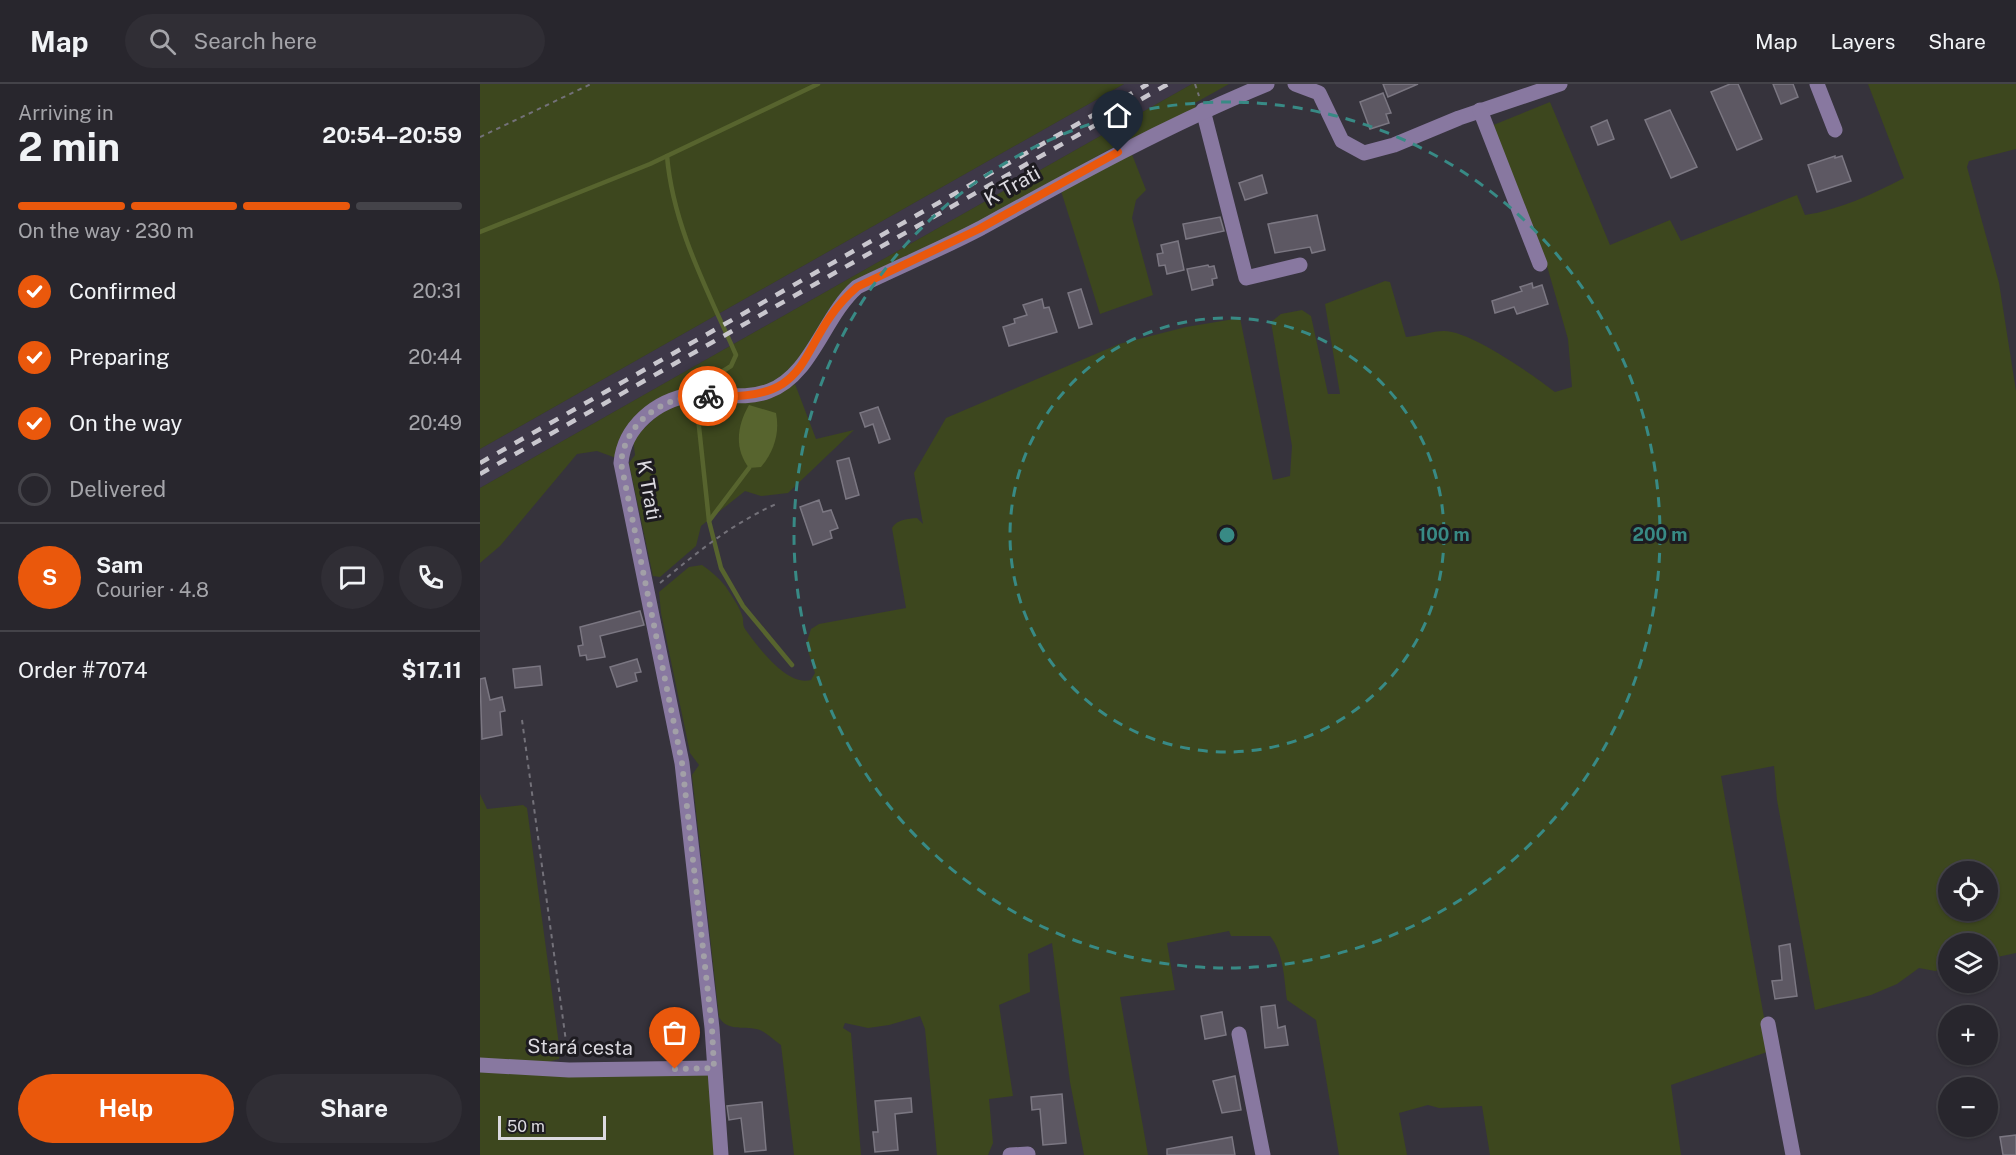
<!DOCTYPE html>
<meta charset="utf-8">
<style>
body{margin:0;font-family:"Public Sans",sans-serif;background:#302e35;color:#f1f3f6;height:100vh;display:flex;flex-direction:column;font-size:22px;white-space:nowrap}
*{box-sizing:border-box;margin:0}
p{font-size:20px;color:#a5a5aa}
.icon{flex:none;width:33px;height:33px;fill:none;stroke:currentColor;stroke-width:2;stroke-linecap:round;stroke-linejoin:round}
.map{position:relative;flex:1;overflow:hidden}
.side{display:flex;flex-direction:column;background:#28262d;width:480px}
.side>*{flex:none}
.controls{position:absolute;left:1458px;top:777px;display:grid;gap:12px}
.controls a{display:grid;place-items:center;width:60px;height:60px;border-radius:50%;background:#28262d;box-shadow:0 2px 4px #0004,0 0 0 2px #444349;font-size:30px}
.scale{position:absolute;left:18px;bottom:15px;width:108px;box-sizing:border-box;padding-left:6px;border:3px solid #dcdae0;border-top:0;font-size:16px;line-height:21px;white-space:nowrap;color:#dcdae0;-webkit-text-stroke:4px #1d1b20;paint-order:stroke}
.pin{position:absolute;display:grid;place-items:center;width:51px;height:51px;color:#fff;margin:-62px -26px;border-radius:50% 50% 50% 0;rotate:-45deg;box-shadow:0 0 6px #0007}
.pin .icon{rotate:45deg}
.courier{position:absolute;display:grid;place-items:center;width:60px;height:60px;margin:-30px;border:4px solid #ea580c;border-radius:50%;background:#fff;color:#222;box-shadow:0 2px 8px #0007}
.head em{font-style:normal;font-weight:700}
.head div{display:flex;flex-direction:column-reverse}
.head{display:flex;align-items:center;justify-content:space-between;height:102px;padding:0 18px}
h1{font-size:39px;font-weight:700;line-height:45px}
.bar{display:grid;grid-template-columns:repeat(4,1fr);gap:9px 6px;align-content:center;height:72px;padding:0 18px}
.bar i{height:8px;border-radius:4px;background:#444349}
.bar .active{background:#ea580c}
.bar p{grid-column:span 4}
.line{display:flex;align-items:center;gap:15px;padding:0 18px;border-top:2px solid #444349}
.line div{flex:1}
.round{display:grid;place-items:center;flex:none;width:63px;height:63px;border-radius:32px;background:#302e35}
ol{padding:0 18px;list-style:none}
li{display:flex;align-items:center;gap:18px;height:66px}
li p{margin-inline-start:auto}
li .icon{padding:6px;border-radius:50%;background:#ea580c;color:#fff;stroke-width:4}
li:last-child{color:#a5a5aa}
li i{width:33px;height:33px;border:3px solid #444349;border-radius:50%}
.action{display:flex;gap:12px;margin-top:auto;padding:12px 18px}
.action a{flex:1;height:69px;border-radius:36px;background:#ea580c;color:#fff;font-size:24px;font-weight:700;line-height:69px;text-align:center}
.action a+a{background:#302e35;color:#f1f3f6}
header{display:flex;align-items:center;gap:36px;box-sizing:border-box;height:84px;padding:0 30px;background:#28262d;border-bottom:2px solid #444349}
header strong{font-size:28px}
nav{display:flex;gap:33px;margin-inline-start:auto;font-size:21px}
.search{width:420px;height:54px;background:#302e35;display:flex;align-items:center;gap:15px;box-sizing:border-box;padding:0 21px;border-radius:33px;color:#a5a5aa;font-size:22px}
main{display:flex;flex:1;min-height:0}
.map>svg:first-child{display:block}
.built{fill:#3e3848}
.green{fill:#3d471e;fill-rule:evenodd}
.water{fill:#57642e}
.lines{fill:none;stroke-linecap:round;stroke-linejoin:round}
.stream{stroke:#57642e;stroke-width:4.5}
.building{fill:#5d5863;stroke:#7b7782;stroke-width:1.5}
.path{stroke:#737179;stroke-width:2;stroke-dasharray:4.5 4.5;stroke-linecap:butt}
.minor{stroke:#8878a0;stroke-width:15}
.rail{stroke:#c9c7ce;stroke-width:4.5;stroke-dasharray:10 10;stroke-linecap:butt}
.done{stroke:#a2a0a7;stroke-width:6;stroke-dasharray:0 10.8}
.route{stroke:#ea580c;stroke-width:8}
.ring{fill:none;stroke:#388a85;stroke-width:3;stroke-dasharray:10 8}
.labels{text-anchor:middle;stroke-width:6;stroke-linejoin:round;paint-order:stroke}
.street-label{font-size:20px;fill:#dcdae0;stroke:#1d1b20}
.centre{fill:#388a85;stroke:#1d1b20;stroke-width:3}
.ring-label{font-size:18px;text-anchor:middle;font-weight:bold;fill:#388a85;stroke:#1d1b20;stroke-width:6;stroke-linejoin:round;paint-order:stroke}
</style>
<header>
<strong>Map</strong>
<div class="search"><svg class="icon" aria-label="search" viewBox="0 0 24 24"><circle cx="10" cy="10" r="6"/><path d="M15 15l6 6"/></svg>Search here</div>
<nav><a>Map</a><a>Layers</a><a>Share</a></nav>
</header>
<main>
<section class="side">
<div class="head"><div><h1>2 min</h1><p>Arriving in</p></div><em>20:54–20:59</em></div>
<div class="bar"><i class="active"></i><i class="active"></i><i class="active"></i><i></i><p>On the way · 230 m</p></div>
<ol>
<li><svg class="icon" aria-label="check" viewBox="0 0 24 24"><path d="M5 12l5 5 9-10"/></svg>Confirmed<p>20:31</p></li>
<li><svg class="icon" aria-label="check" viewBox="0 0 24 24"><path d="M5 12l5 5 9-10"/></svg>Preparing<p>20:44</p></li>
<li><svg class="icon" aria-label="check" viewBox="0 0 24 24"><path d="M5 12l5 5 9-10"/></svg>On the way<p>20:49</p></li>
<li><i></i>Delivered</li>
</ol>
<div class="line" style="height:108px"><b class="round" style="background:#ea580c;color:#fff">S</b><div><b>Sam</b><p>Courier · 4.8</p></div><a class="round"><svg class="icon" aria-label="chat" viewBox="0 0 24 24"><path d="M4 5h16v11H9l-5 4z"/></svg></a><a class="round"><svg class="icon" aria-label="phone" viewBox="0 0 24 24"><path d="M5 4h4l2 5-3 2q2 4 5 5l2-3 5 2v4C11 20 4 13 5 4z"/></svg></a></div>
<div class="line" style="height:78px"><div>Order #7074</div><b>$17.11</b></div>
<div class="action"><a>Help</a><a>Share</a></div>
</section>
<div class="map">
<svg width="1536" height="1071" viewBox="0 0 1536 1071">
<rect width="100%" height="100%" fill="#36333c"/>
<polygon class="built" points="644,0 712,0 0,404 0,365"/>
<g class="green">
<polygon points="0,0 644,0 0,365"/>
<polygon points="712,0 749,0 715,19 716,25 628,66 495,142 381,196 316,281 300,296 281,306 190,313 136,374 117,367 97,370 20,462 0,479 0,404"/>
<path d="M1388,0H1536V65L1489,77L1487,83L1519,199L1536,307V869L1508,875V860H1468V884L1455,887L1439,884L1417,900L1391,911L1335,926L1297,716L1294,682L1241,692L1290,967L1191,1001L1201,1071H1010L1002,1022L959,1024L948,1021L919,1029L927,1071H859L836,936L807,916C804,895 804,869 790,852H751L749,847L687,859L695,906L640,913L668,1071H604L590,998L572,859L548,870L550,908L519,921L533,1012L509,1015L513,1059L508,1071H457L445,945L440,932L409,941L388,944L365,939L363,944L371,949L381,1071H314L301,961C295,957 287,949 280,946C266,941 248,949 239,933L212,691L219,681L210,669L181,529L179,508L209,483L222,481C231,487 239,494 246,503C251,511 259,522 262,531C264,536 262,540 265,545C278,563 307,603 331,596L335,589L326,560L331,545L339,540L426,524L412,444C417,435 428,435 437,434L443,440L434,389L466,334L639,260L706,243L760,234L793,396L810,392L812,362L791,238L801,230L822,226L831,232L848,310H860L845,220L905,197L910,198L926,253C939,252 952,247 964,247C991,247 1053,291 1075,308L1092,303L1088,255L1067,182L1011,42L1070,18L1130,161L1190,136L1201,157L1317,111L1325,131C1359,126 1393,110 1424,94ZM1468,788H1508V826H1468Z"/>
<polygon points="651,68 666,106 656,116 652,134 673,211 620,230 581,107"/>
<polygon points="315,300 336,355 374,346 308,409 281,412 265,407 221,442 216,462 180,493 173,492 149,379 155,371 153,355 179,330 201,320 287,316"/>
<polygon points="0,710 7,725 43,721 47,724 80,968 79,975 64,979 0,976"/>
<polygon points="0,986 227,991 231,995 237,1071 0,1071"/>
</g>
<path class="water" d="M269,321L296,329C300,349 294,367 281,383L269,384C254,364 257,342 269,321Z"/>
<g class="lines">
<g class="stream">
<path d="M187,72C193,143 228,207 256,271L251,282L215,305L229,437L241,484L263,522L312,581"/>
<polyline points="0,148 170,80 338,0"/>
<polyline points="229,437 269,384"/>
</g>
</g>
<g class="building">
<polygon points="903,0 938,0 908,13"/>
<polygon points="1250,0 1258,0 1282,55 1257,66 1231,8"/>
<polygon points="1293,0 1313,0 1318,13 1301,20"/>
<polygon points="903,9 911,29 906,30 909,39 890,45 880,18"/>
<polygon points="1190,26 1217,83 1191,94 1165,36"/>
<polygon points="1127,36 1134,55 1118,61 1111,43"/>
<polygon points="1355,72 1355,74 1362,72 1371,97 1337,108 1328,81"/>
<polygon points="782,91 787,109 765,116 759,99"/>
<polygon points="837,131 845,166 832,169 830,163 795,169 788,140"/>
<polygon points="740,133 744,147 706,155 703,140"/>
<polygon points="698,157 704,186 687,190 685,181 679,182 677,170 683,169 681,161"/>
<polygon points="728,181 729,183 734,182 737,194 732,195 733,201 712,206 707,185"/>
<polygon points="1052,199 1053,204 1062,201 1068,220 1037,230 1034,223 1015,229 1012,217 1042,207 1040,203"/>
<polygon points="601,205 612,240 599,244 588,209"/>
<polygon points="562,215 564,224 569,223 577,248 529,262 523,243 535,239 534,235 547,231 543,221"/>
<polygon points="398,323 410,355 399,359 393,340 385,343 380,329"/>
<polygon points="369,374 379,411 366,415 357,377"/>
<polygon points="339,416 343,428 351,426 358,444 350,447 352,454 333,461 320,423"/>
<polygon points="160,527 164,541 120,552 125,573 107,576 106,571 100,572 98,562 103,561 100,543"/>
<polygon points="157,575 161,588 155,589 157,597 137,603 130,583"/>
<polygon points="60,582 62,601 35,604 33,585"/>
<polygon points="5,594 10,616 22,613 25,627 20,628 22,651 2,655 0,595"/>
<polygon points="1310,860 1317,912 1295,915 1292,897 1302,896 1299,862"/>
<polygon points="795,921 798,944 805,942 808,961 785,964 781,923"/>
<polygon points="742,928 746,951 725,955 721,932"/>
<polygon points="755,992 761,1026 742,1029 733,997"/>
<polygon points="582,1010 586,1059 563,1061 560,1025 552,1026 551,1013"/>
<polygon points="431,1014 432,1028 415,1030 418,1066 395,1068 393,1048 398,1048 395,1017"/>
<polygon points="282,1018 286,1066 265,1068 261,1034 249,1036 247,1022"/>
<polygon points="1536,1051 1536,1071 1523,1071 1520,1053"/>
<polygon points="752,1053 755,1071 687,1071 687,1065"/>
</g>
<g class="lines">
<g class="path">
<polyline points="715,0 719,12"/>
<polyline points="0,53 111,0"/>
<path d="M180,499C219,467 250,441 296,420"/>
<polyline points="42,636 88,972"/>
</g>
<g class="minor">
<polyline points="815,0 839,9 862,57 884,69 914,61 979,34 1080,0"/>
<polyline points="1337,0 1355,46"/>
<polyline points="723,26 766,194 820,181"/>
<polyline points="1000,26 1060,180"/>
<polyline points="1288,940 1313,1071"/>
<polyline points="759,950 783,1071"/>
<polyline points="0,981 89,986 234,984"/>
<path d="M241,1071L232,944L202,679L141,379C144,343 176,316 212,311C238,308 263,317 289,307C331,292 344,232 377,203C418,183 461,165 501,144C595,92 687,41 787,0"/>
<polyline points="530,1071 548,1070"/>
</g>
<g class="rail">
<polyline points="0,379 668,0"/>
<polyline points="0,390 688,0"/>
</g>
</g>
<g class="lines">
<path class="done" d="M195,985L234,984L232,944L202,679L141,379C145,336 187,310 228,312"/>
<path class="route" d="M228,312C343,319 312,259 377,203L499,145L638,68"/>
</g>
<g class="ring">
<circle cx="747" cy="451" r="217"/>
<circle cx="747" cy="451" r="433"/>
</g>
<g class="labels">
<g class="street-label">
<text transform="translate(532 102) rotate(-29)" y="7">K Trati</text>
<text transform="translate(169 406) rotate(80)" y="7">K Trati</text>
<text transform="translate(100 963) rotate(1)" y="7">Stará cesta</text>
</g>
</g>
<circle cx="747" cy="451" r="9" class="centre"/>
<g class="ring-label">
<text x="964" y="457">100 m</text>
<text x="1180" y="457">200 m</text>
</g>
</svg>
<div class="controls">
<a><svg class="icon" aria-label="locate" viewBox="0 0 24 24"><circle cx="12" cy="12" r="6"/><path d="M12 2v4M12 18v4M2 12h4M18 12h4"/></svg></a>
<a><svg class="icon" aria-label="layers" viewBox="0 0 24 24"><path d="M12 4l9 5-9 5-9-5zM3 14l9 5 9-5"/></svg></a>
<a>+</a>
<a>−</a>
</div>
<div class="scale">50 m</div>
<div class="pin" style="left:195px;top:985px;background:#ea580c"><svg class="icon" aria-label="bag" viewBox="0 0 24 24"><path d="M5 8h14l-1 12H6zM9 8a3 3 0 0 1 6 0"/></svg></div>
<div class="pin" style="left:638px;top:68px;background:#1f2937"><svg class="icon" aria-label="home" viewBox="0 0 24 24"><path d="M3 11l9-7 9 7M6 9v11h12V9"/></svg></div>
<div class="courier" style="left:228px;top:312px"><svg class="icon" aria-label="bike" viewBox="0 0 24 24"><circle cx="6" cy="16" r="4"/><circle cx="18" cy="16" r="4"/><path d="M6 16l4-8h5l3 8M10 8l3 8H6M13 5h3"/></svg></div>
</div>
</main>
